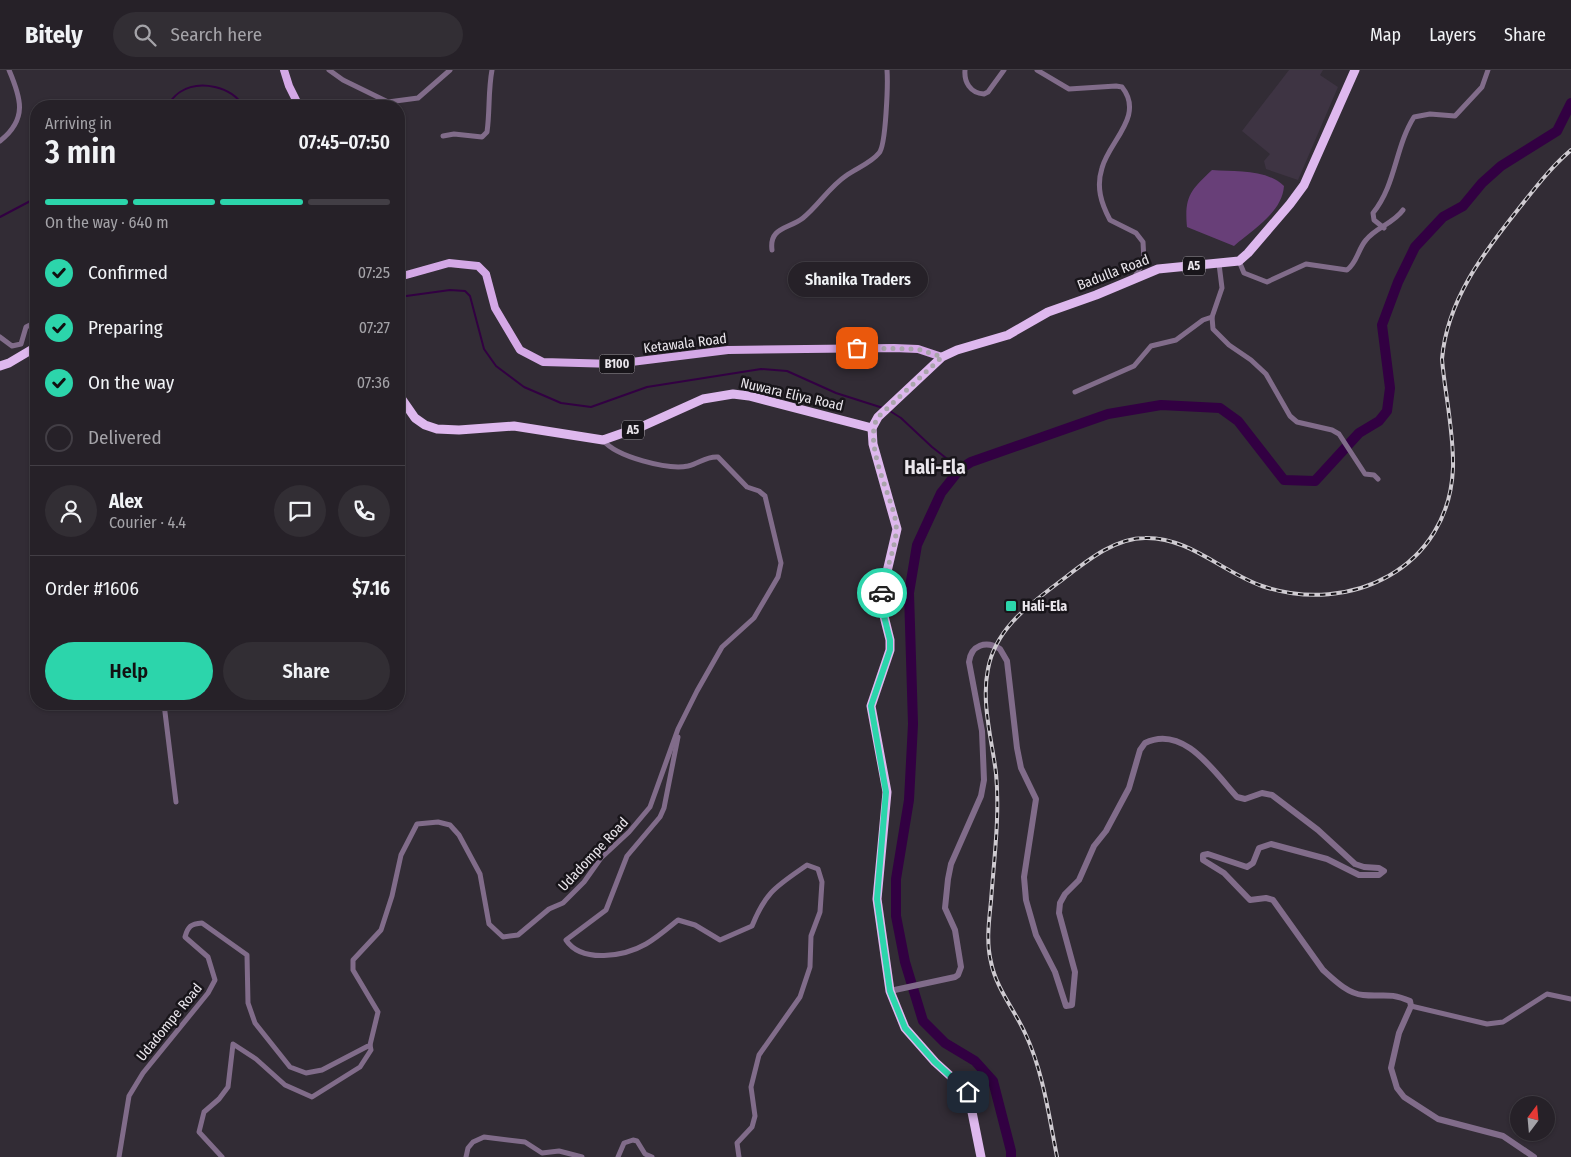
<!DOCTYPE html>
<meta charset="utf-8">
<style>
body{margin:0;font-family:"Fira Sans Condensed",sans-serif;background:#322e34;color:#f1f3f6;height:100vh;display:flex;flex-direction:column;font-size:19px;white-space:nowrap}
*{box-sizing:border-box;margin:0}
p{font-size:16px;color:#a4a3a8}
.icon{flex:none;width:28px;height:28px;fill:none;stroke:currentColor;stroke-width:2;stroke-linecap:round;stroke-linejoin:round}
.map{position:relative;flex:1;overflow:hidden}
.panel{position:absolute;left:30px;top:30px;width:375px;height:610px;display:flex;flex-direction:column;background:#262128;border-radius:20px;box-shadow:0 1px 4px #0004,0 0 0 1px #423e45}
.panel>*{flex:none}
.needle{width:32px;rotate:16deg}
.buttons{position:absolute;left:1510px;top:1026px;display:grid;gap:10px}
.buttons a{display:grid;place-items:center;width:45px;height:45px;border-radius:50%;background:#262128;box-shadow:0 1px 4px #0004,0 0 0 1px #423e45;font-size:25px}
.pin{position:absolute;display:grid;place-items:center;width:42px;height:42px;color:#fff;margin:-21px;border-radius:10px;box-shadow:0 2px 8px #0006}
.courier{position:absolute;display:grid;place-items:center;width:50px;height:50px;margin:-25px;border:4px solid #2cd5ab;border-radius:50%;background:#fff;color:#222;box-shadow:0 1px 6px #0007}
.bubble{position:absolute;height:35px;border-radius:18px;background:#262128;box-shadow:0 1px 4px #0004,0 0 0 1px #423e45;font-size:16px;font-weight:600;line-height:35px;text-align:center}
.headline em{font-style:normal;font-weight:600}
.headline div{display:flex;flex-direction:column-reverse}
.headline{display:flex;align-items:center;justify-content:space-between;height:85px;padding:0 15px}
h1{font-size:32px;font-weight:600;line-height:38px}
.bar{display:grid;grid-template-columns:repeat(4,1fr);gap:8px 5px;align-content:center;height:60px;padding:0 15px}
.bar i{height:6px;border-radius:4px;background:#423e45}
.bar .on{background:#2cd5ab}
.bar p{grid-column:span 4}
.line{display:flex;align-items:center;gap:12px;padding:0 15px;border-top:1px solid #423e45}
.line div{flex:1}
.round{display:grid;place-items:center;flex:none;width:52px;height:52px;border-radius:26px;background:#322e34}
ol{padding:0 15px;list-style:none}
li{display:flex;align-items:center;gap:15px;height:55px}
li p{margin-inline-start:auto}
li .icon{padding:5px;border-radius:50%;background:#2cd5ab;color:#111;stroke-width:4}
li:last-child{color:#a4a3a8}
li i{width:28px;height:28px;border:2px solid #423e45;border-radius:50%}
.button{display:flex;gap:10px;margin-top:auto;padding:10px 15px}
.button a{flex:1;height:58px;border-radius:30px;background:#2cd5ab;color:#111;font-size:20px;font-weight:600;line-height:58px;text-align:center}
.button a+a{background:#322e34;color:#f1f3f6}
header{display:flex;align-items:center;gap:30px;box-sizing:border-box;height:70px;padding:0 25px;background:#262128;border-bottom:1px solid #423e45}
header strong{font-size:24px}
nav{display:flex;gap:28px;margin-inline-start:auto;font-size:18px}
.search{width:350px;height:45px;background:#322e34;display:flex;align-items:center;gap:12px;box-sizing:border-box;padding:0 18px;border-radius:28px;color:#a4a3a8;font-size:19px}
.map>svg:first-child{display:block}
.built{fill:#3e3443}
.green{fill:#683f78}
.lines{fill:none;stroke-linecap:round;stroke-linejoin:round}
.stream{stroke:#320042;stroke-width:2}
.river{stroke:#320042;stroke-width:10}
.minor{stroke:#816c8a;stroke-width:5}
.tertiary{stroke:#816c8a;stroke-width:6}
.primary{stroke:#d4a8e6;stroke-width:8}
.trunk{stroke:#deb8ee;stroke-width:9}
.rail-casing{stroke:#cfcbd1;stroke-width:4}
.rail{stroke:#18151a;stroke-width:2;stroke-dasharray:5.5;stroke-linecap:butt}
.done{stroke:#aaa5ac;stroke-width:5;stroke-dasharray:0 9}
.route{stroke:#2cd5ab;stroke-width:6}
.poi-dot{fill:#2cd5ab;stroke:#18151a;stroke-width:2}
.labels{text-anchor:middle;stroke-width:5;stroke-linejoin:round;paint-order:stroke}
.shield{fill:#18151a;stroke:#aba7ad;stroke-width:1}
.shield-label{font-size:12px;font-weight:bold;fill:#eae6ec}
.street-label{font-size:14px;fill:#eae6ec;stroke:#18151a}
.poi-label{font-size:14px;font-weight:bold;fill:#eae6ec;stroke:#18151a;text-anchor:start}
.district-label{font-size:19px;font-weight:bold;fill:#eae6ec;stroke:#18151a}
</style>
<header>
<strong>Bitely</strong>
<div class="search"><svg class="icon" aria-label="search" viewBox="0 0 24 24"><circle cx="10" cy="10" r="6"/><path d="M15 15l6 6"/></svg>Search here</div>
<nav><a>Map</a><a>Layers</a><a>Share</a></nav>
</header>
<div class="map">
<svg width="1571" height="1087" viewBox="0 0 1571 1087">
<rect width="100%" height="100%" fill="#322c35"/>
<polygon class="built" points="1289,0 1323,0 1320,5 1338,17 1298,110 1266,99 1264,91 1270,84 1242,61"/>
<path class="green" d="M1212,100C1235,102 1267,99 1284,116C1282,143 1253,159 1234,176L1187,157C1184,126 1191,120 1212,100Z"/>
<g class="lines">
<g class="stream">
<path d="M166,36C170,32 175,25 180,22C200,9 232,17 243,36"/>
<polyline points="0,147 36,128"/>
<polyline points="399,227 450,220 465,221 470,226 484,279 496,296 524,317 561,333 591,337 647,317 761,299 787,301 836,323 883,338"/>
<polyline points="890,341 901,348 932,377 960,399"/>
</g>
<polyline class="river" points="1011,1087 1011,1081 993,1011 975,991 945,973 923,951 905,892 896,846 896,809 909,730 913,654 909,523 917,475 941,423 960,399 971,392 1108,344 1161,335 1220,338 1238,351 1284,410 1315,411 1359,363 1379,351 1387,341 1390,318 1382,255 1398,212 1415,177 1443,147 1463,136 1482,113 1501,96 1557,61 1571,33"/>
<g class="minor">
<polyline points="329,0 343,10 388,32 418,28 450,0"/>
<path d="M965,0C964,12 970,23 984,24L988,22L1004,0"/>
<path d="M1037,0L1069,19L1116,16L1122,17C1145,46 1109,71 1102,98C1096,117 1101,133 1110,150L1136,163L1143,172L1144,191L1134,208"/>
<path d="M443,66L454,64L482,67L487,62C490,41 488,21 492,0"/>
<path d="M0,71C28,49 21,28 9,0"/>
<path d="M1384,158L1374,150L1373,143C1396,115 1395,77 1414,47L1430,44L1455,46L1482,17L1488,0"/>
<path d="M772,180C769,157 789,159 803,148C819,135 829,117 847,105C857,98 871,93 879,83C886,76 888,13 887,0"/>
<path d="M1239,191L1244,203L1267,212L1306,194L1347,200C1357,193 1358,179 1366,170C1376,157 1393,154 1403,140"/>
<polyline points="1219,194 1222,218 1212,247 1213,259 1229,275 1251,290 1266,304 1290,346 1297,352 1332,360 1339,364 1365,404 1374,405 1378,409"/>
<polyline points="0,267 12,276 21,274 26,257 30,255 36,258"/>
<polyline points="1075,322 1134,296 1151,276 1176,270 1203,250 1212,247"/>
<polyline points="164,634 176,732"/>
<path d="M678,667L664,738L660,747L627,786L606,840L566,870C582,894 625,886 646,874C658,867 668,858 678,850L695,855L720,870L752,856C766,821 777,816 807,795L818,799L822,812L820,842L811,866L810,897L800,927L759,985L751,1017L755,1046L752,1057L737,1073L739,1087"/>
<polyline points="1411,936 1487,954 1503,952 1547,924 1571,929"/>
<path d="M119,1087L129,1026L143,1003L208,923L215,910L208,887L185,867C188,856 191,854 202,853L247,885L248,933L255,953L290,997L306,1003L322,1000L370,975L378,942L353,900V890L381,860L392,826L401,785L417,754L438,752L450,755L459,765L480,804L489,854L503,867L518,865L549,839L563,833L584,812L601,788L629,762L650,737L678,659L697,621L722,577L754,548L778,507L781,493L765,426L759,421L747,417L718,387C706,386 700,393 688,396C668,400 616,387 603,370"/>
<polyline points="222,1087 199,1062 204,1042 219,1029 228,1017 233,974 256,989 285,1015 312,1027 360,997 371,980 370,975"/>
<polyline points="466,1087 468,1078 473,1072 484,1067 525,1072 542,1083 559,1081 582,1087"/>
<polyline points="618,1087 624,1073 633,1070 637,1071 645,1084 652,1087"/>
</g>
<path class="tertiary" d="M890,921L955,907L958,905L961,897L955,860L945,838L948,809L951,794L981,726L984,710L982,661L969,592C971,575 986,570 1000,579L1007,591L1017,678L1021,698L1036,729L1024,807L1026,830L1036,865L1055,902L1066,936L1072,935L1075,902L1059,843L1060,833L1065,824L1079,810L1094,776L1106,761L1129,718L1140,680L1145,673C1184,654 1215,703 1237,727L1245,729L1262,723L1272,725L1318,760L1355,794L1364,797L1379,798L1384,801L1379,805H1359L1327,789L1271,774L1259,778L1253,793L1247,797L1208,784L1203,785V790L1224,803L1250,830L1266,828L1273,830L1323,900C1333,909 1348,924 1363,925C1383,927 1389,922 1410,931L1411,936L1399,963L1391,998L1397,1018L1404,1027L1438,1049L1503,1066L1534,1087"/>
<g class="primary">
<polyline points="284,0 289,16 299,36"/>
<polyline points="399,207 449,193 478,196 486,204 495,238 520,280 543,292 615,294 728,280 894,278 918,279 942,287"/>
</g>
<g class="trunk">
<polyline points="0,296 9,293 36,277"/>
<polyline points="399,325 415,348 425,355 437,359 459,360 514,356 603,370 643,356 703,329 733,324 749,326 872,358"/>
<polyline points="981,1087 968,1022 935,992 905,958 890,921 877,829 887,722 871,636 890,580 890,570 883,542 882,523 897,459 873,374 872,358 878,347 942,287 957,280 1008,265 1048,242 1096,225 1158,199 1239,191 1248,183 1290,134 1304,115 1355,0"/>
</g>
<defs>
<path id="rail" d="M1057,1087C1049,1046 1043,1001 1025,963C1014,939 996,918 991,892C986,872 989,851 991,831C994,789 1000,745 996,703C992,670 981,633 988,599C995,561 1025,538 1054,516C1080,497 1111,468 1145,468C1189,467 1222,502 1262,516C1350,546 1449,498 1453,398C1454,362 1445,325 1442,289C1447,230 1484,182 1520,137C1536,117 1551,97 1571,80"/>
</defs>
<use href="#rail" class="rail-casing"/>
<use href="#rail" class="rail"/>
</g>
<g class="lines">
<path class="done" d="M857,278L918,279L942,287L878,347C863,371 889,421 895,448C901,469 884,500 882,523"/>
<polyline class="route" points="882,523 883,542 890,570 890,580 871,636 886,722 877,829 890,921 905,958 935,992 968,1022"/>
</g>
<rect class="poi-dot" x="1005" y="530" width="12" height="12" rx="2.5"/>
<g class="labels">
<g class="shield">
<rect x="1183" y="186.5" width="22" height="19" rx="4"/>
<rect x="599.5" y="284.5" width="35" height="19" rx="4"/>
<rect x="622" y="350.5" width="22" height="19" rx="4"/>
</g>
<g class="shield-label">
<text x="1194" y="200">A5</text>
<text x="617" y="298">B100</text>
<text x="633" y="364">A5</text>
</g>
<g class="street-label">
<text transform="translate(1113 202) rotate(-21)" y="5">Badulla Road</text>
<text transform="translate(685 273) rotate(-7)" y="5">Ketawala Road</text>
<text transform="translate(792 324) rotate(13)" y="5">Nuwara Eliya Road</text>
<text transform="translate(593 784) rotate(-47)" y="5">Udadompe Road</text>
<text transform="translate(169 952) rotate(-51)" y="5">Udadompe Road</text>
</g>
<g class="poi-label">
<text x="1022" y="541">Hali-Ela</text>
</g>
<g class="district-label">
<text x="935" y="404">Hali-Ela</text>
</g>
</g>
</svg>
<div class="buttons">
<a><svg class="needle" viewBox="-14 -14 28 28"><path d="M0-13l5 13h-10z" fill="#e53935"/><path d="M0 13l5-13h-10z" fill="#a4a3a8"/></svg></a>
</div>
<div class="pin" style="left:857px;top:278px;background:#ea580c"><svg class="icon" aria-label="bag" viewBox="0 0 24 24"><path d="M5 8h14l-1 12H6zM9 8a3 3 0 0 1 6 0"/></svg></div>
<div class="pin" style="left:968px;top:1022px;background:#1f2937"><svg class="icon" aria-label="home" viewBox="0 0 24 24"><path d="M3 11l9-7 9 7M6 9v11h12V9"/></svg></div>
<div class="courier" style="left:882px;top:523px"><svg class="icon" aria-label="car" viewBox="0 0 24 24"><path d="M5 17H2v-5l4-1 3-4h7l3 4 3 1v5h-3M9 17h6M6 11h13"/><circle cx="7" cy="17" r="2"/><circle cx="17" cy="17" r="2"/></svg></div>
<div class="bubble" style="left:788px;top:192px;width:140px">Shanika Traders</div>
<section class="panel">
<div class="headline"><div><h1>3 min</h1><p>Arriving in</p></div><em>07:45–07:50</em></div>
<div class="bar"><i class="on"></i><i class="on"></i><i class="on"></i><i></i><p>On the way · 640 m</p></div>
<ol>
<li><svg class="icon" aria-label="check" viewBox="0 0 24 24"><path d="M5 12l5 5 9-10"/></svg>Confirmed<p>07:25</p></li>
<li><svg class="icon" aria-label="check" viewBox="0 0 24 24"><path d="M5 12l5 5 9-10"/></svg>Preparing<p>07:27</p></li>
<li><svg class="icon" aria-label="check" viewBox="0 0 24 24"><path d="M5 12l5 5 9-10"/></svg>On the way<p>07:36</p></li>
<li><i></i>Delivered</li>
</ol>
<div class="line" style="height:90px"><a class="round"><svg class="icon" aria-label="person" viewBox="0 0 24 24"><circle cx="12" cy="8" r="4"/><path d="M4 21q1-7 8-7t8 7"/></svg></a><div><b>Alex</b><p>Courier · 4.4</p></div><a class="round"><svg class="icon" aria-label="chat" viewBox="0 0 24 24"><path d="M4 5h16v11H9l-5 4z"/></svg></a><a class="round"><svg class="icon" aria-label="phone" viewBox="0 0 24 24"><path d="M5 4h4l2 5-3 2q2 4 5 5l2-3 5 2v4C11 20 4 13 5 4z"/></svg></a></div>
<div class="line" style="height:65px"><div>Order #1606</div><b>$7.16</b></div>
<div class="button"><a>Help</a><a>Share</a></div>
</section>
</div>
